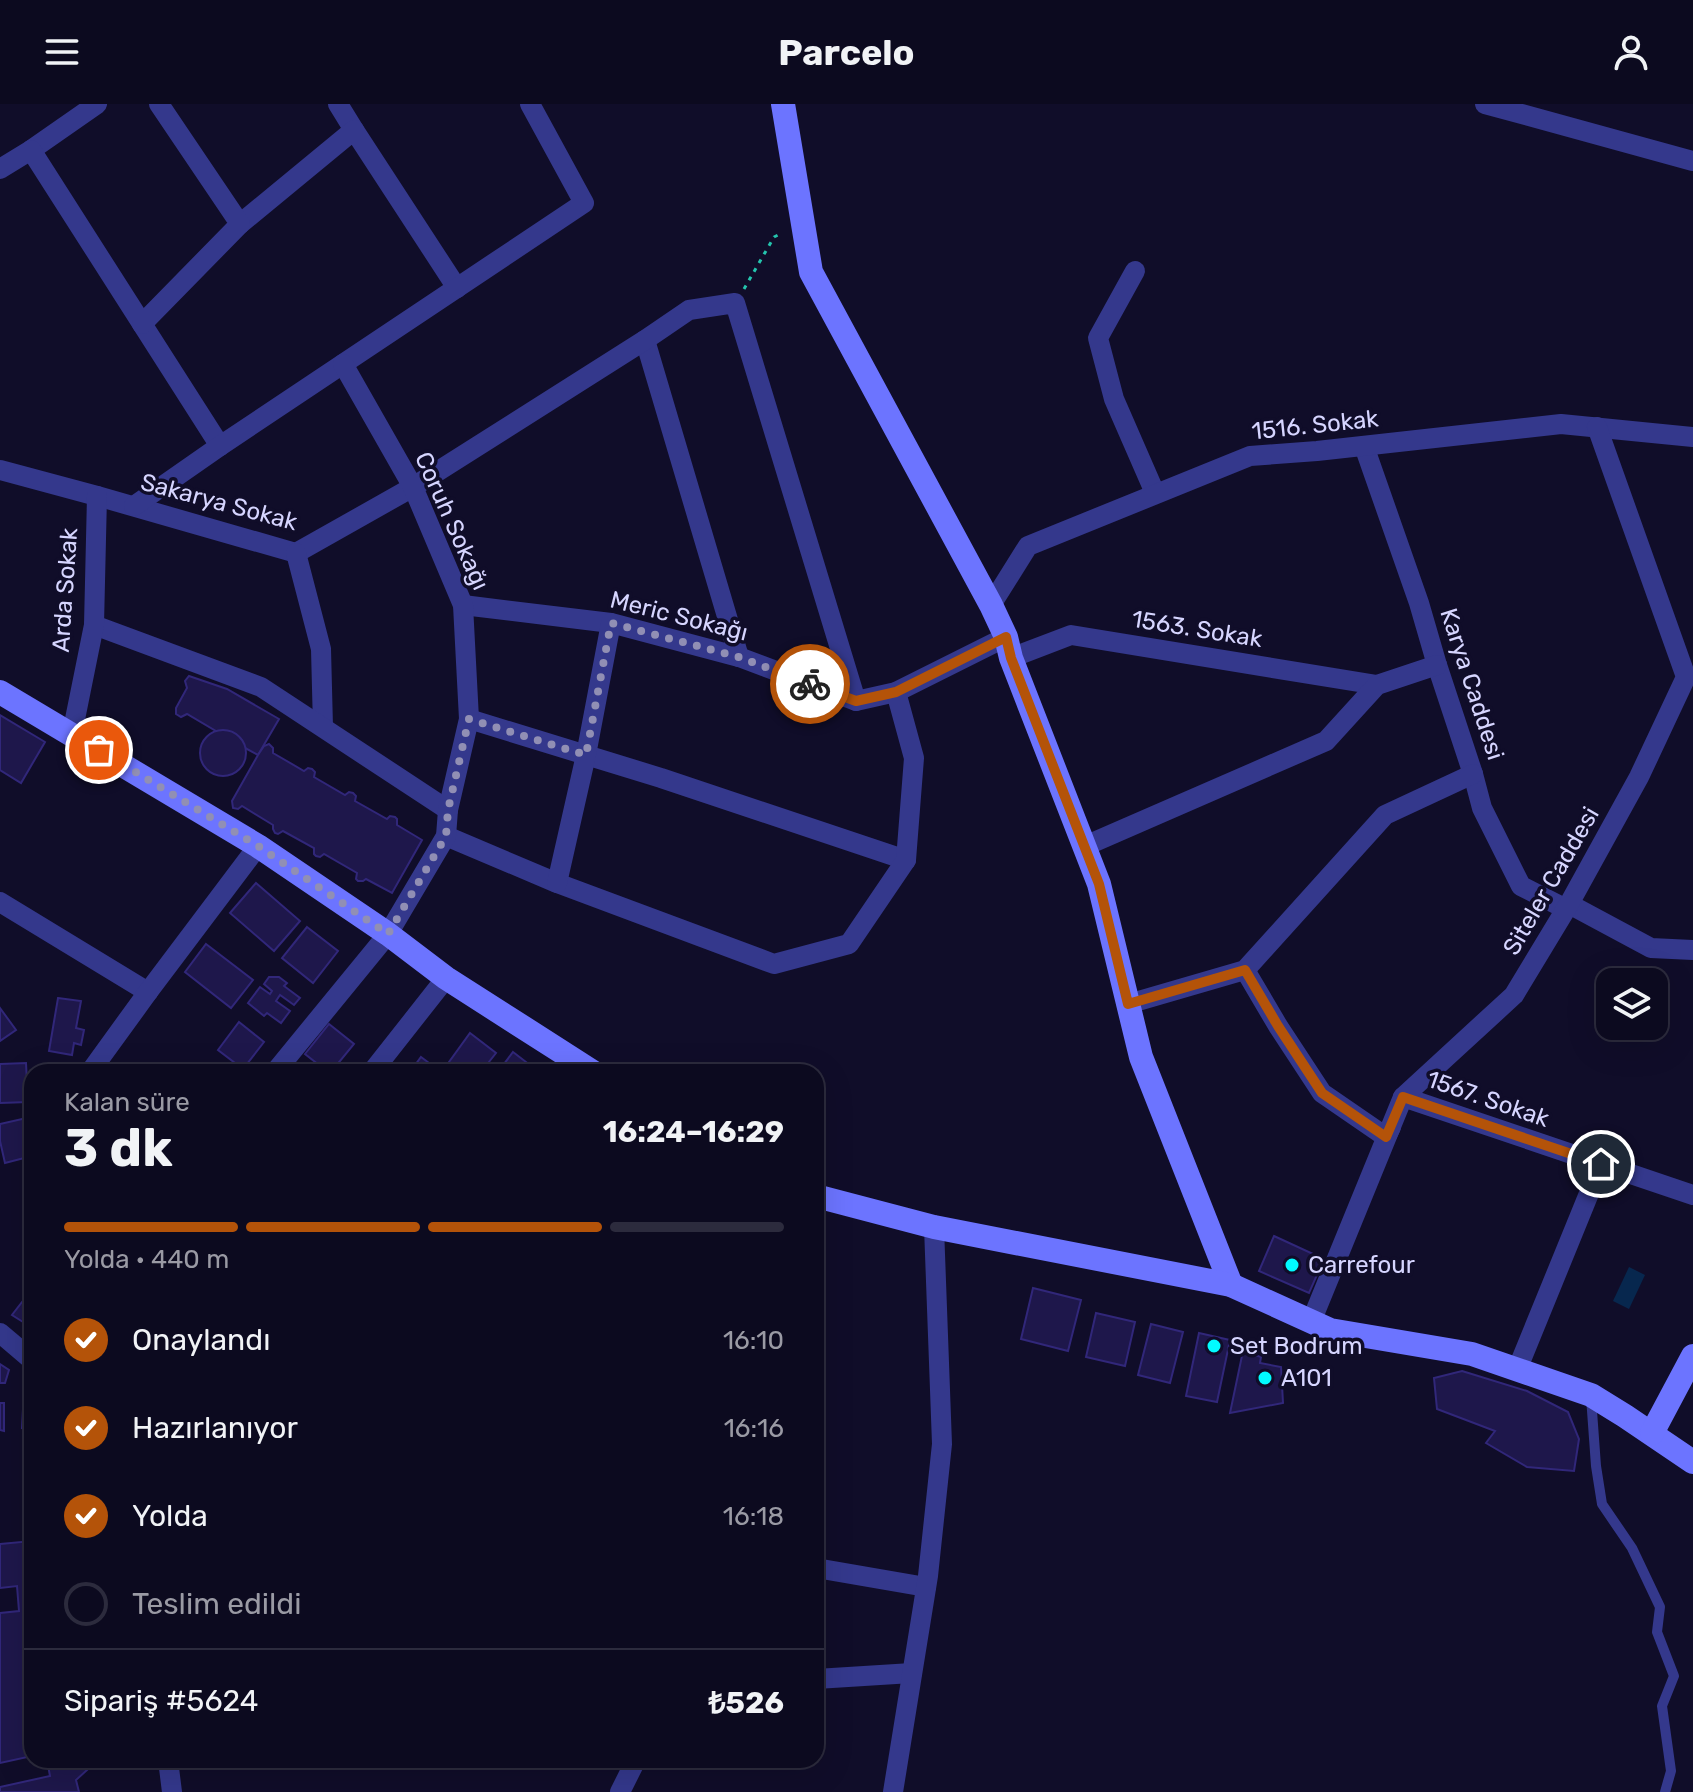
<!DOCTYPE html>
<html lang="tr">
<meta charset="utf-8">
<style>
body{margin:0;font-family:Rubik,sans-serif;background:#151328;color:#f1f3f6;height:100vh;display:flex;flex-direction:column;font-size:30px;white-space:nowrap}
*{box-sizing:border-box;margin:0}
p{font-size:26px;color:#9a9aa4}
.icon{flex:none;width:44px;height:44px;fill:none;stroke:currentColor;stroke-width:2;stroke-linecap:round;stroke-linejoin:round}
.map{position:relative;flex:1;overflow:hidden}
.sheet{position:absolute;left:24px;top:960px;width:800px;height:704px;display:flex;flex-direction:column;background:#0c0a1f;border-radius:24px;box-shadow:0 8px 32px #0002,0 0 0 2px #2c2b3d}
.sheet>*{flex:none}
.controls{position:absolute;left:1596px;top:864px;display:grid;gap:16px}
.controls a{display:grid;place-items:center;width:72px;height:72px;border-radius:16px;background:#0c0a1f;box-shadow:0 8px 32px #0002,0 0 0 2px #2c2b3d;font-size:40px}
.pin{position:absolute;display:grid;place-items:center;width:68px;height:68px;color:#fff;margin:-34px;border:4px solid #fff;border-radius:50%;box-shadow:0 2px 8px #0007}
.courier{position:absolute;display:grid;place-items:center;width:80px;height:80px;margin:-40px;border:6px solid #b45309;border-radius:50%;background:#fff;color:#222;box-shadow:0 2px 10px #0007}
.overview em{font-style:normal;font-weight:700}
.overview div{display:flex;flex-direction:column-reverse}
.overview{display:flex;align-items:center;justify-content:space-between;height:136px;padding:0 40px}
h1{font-size:52px;font-weight:700;line-height:60px}
.bar{display:grid;grid-template-columns:repeat(4,1fr);gap:12px 8px;align-content:center;height:96px;padding:0 40px}
.bar i{height:10px;border-radius:6px;background:#2c2b3d}
.bar .on{background:#b45309}
.bar p{grid-column:span 4}
.line{display:flex;align-items:center;gap:20px;padding:0 40px;border-top:2px solid #2c2b3d}
.line div{flex:1}
ol{padding:0 40px;list-style:none}
li{display:flex;align-items:center;gap:24px;height:88px}
li p{margin-inline-start:auto}
li .icon{padding:8px;border-radius:50%;background:#b45309;color:#fff;stroke-width:4}
li:last-child{color:#9a9aa4}
li i{width:44px;height:44px;border:4px solid #2c2b3d;border-radius:50%}
header{display:flex;justify-content:space-between;align-items:center;height:104px;padding:0 40px;background:#0c0a1f;font-size:36px;font-weight:700}
.map>svg:first-child{display:block}
.water{fill:#07274e}
.building{fill:#1e174b;stroke:#31277a;stroke-width:2}
.lines{fill:none;stroke-linecap:round;stroke-linejoin:round}
.path{stroke:#24c4ad;stroke-width:3;stroke-dasharray:4 6;stroke-linecap:butt}
.lane{stroke:#34388c;stroke-width:10}
.street{stroke:#34388c;stroke-width:20}
.secondary{stroke:#6c74ff;stroke-width:24}
.done{stroke:#918fb4;stroke-width:8;stroke-dasharray:0 14.4}
.route{stroke:#b45309;stroke-width:10}
.poi-dot{fill:#01fbff;stroke:#100d29;stroke-width:3}
.labels{text-anchor:middle;stroke-width:7;stroke-linejoin:round;paint-order:stroke}
.street-label{font-size:24px;fill:#d6d5ff;stroke:#100d29}
.poi-label{font-size:24px;fill:#d6d5ff;stroke:#100d29;text-anchor:start}
</style>
<header><svg class="icon" aria-label="menu" viewBox="0 0 24 24"><path d="M4 6h16M4 12h16M4 18h16"/></svg>Parcelo<svg class="icon" aria-label="person" viewBox="0 0 24 24"><circle cx="12" cy="8" r="4"/><path d="M4 21q1-7 8-7t8 7"/></svg></header>
<div class="map">
<svg width="1693" height="1688" viewBox="0 0 1693 1688">
<rect width="100%" height="100%" fill="#100d29"/>
<polygon class="water" points="1629,1163 1645,1171 1629,1205 1613,1197"/>
<g class="building">
<polygon points="189,572 227,585 279,615 258,651 245,644 241,635 232,628 216,627 187,610 181,613 176,610 176,604 187,584 185,577"/>
<polygon points="0,611 45,638 21,679 0,666"/>
<circle cx="223" cy="649" r="23"/>
<polygon points="269,640 273,644 273,649 304,667 308,664 312,665 315,668 314,673 345,691 349,688 353,689 356,692 355,697 387,715 390,712 395,713 397,715 397,721 422,736 392,789 366,775 363,777 358,777 356,775 357,769 324,750 320,753 316,752 314,750 314,744 283,727 278,730 275,729 273,725 273,721 242,702 238,705 233,704 232,697 258,651 264,642"/>
<polygon points="256,779 300,817 274,847 230,809"/>
<polygon points="307,823 338,847 313,879 282,854"/>
<polygon points="206,840 253,876 231,904 185,868"/>
<polygon points="269,873 279,873 287,879 284,882 300,894 294,901 280,891 276,897 290,907 281,919 267,909 264,912 248,899 260,883 270,890 272,887 264,880"/>
<polygon points="58,894 81,897 76,924 84,926 81,941 74,939 72,951 49,947"/>
<polygon points="0,904 16,926 0,937"/>
<polygon points="239,918 264,938 243,965 218,946"/>
<polygon points="329,920 354,940 331,968 328,968 305,950"/>
<polygon points="470,929 496,949 481,968 462,968 449,958"/>
<polygon points="513,948 535,965 533,968 498,968"/>
<polygon points="421,953 441,968 410,968"/>
<polygon points="26,959 28,998 0,999 0,960"/>
<polygon points="31,1013 32,1052 5,1059 0,1037 0,1020"/>
<polygon points="1274,1132 1324,1155 1309,1189 1259,1167"/>
<polygon points="1033,1184 1081,1196 1068,1247 1021,1235"/>
<polygon points="29,1189 32,1191 32,1215 23,1218 12,1211"/>
<polygon points="1096,1209 1135,1218 1125,1262 1086,1253"/>
<polygon points="1151,1220 1183,1228 1170,1279 1138,1271"/>
<polygon points="1199,1229 1230,1236 1217,1298 1186,1292"/>
<polygon points="1243,1247 1261,1253 1260,1259 1281,1263 1283,1299 1230,1309"/>
<polygon points="0,1260 9,1266 5,1279 0,1279"/>
<polygon points="1462,1267 1527,1287 1568,1308 1579,1335 1574,1367 1527,1363 1486,1339 1495,1327 1437,1305 1434,1274"/>
<polygon points="31,1284 32,1321 22,1324 24,1286"/>
<polygon points="0,1299 4,1299 4,1327 0,1326"/>
<polygon points="32,1437 32,1652 0,1659 0,1509 19,1507 17,1482 0,1484 0,1440"/>
<polygon points="47,1656 98,1656 76,1676 79,1688 0,1688 0,1683 50,1672"/>
</g>
<g class="lines">
<polyline class="path" points="744,185 774,133 782,129"/>
<polyline class="lane" points="1591,1293 1596,1362 1602,1400 1632,1444 1660,1503 1657,1528 1674,1572 1662,1602 1671,1667 1665,1688"/>
<g class="street">
<polyline points="338,0 354,26"/>
<polyline points="1485,0 1693,57"/>
<polyline points="31,46 97,0"/>
<polyline points="0,65 31,46 220,342"/>
<polyline points="240,120 354,26 457,184"/>
<polyline points="1135,167 1098,234 1114,295 1155,389"/>
<polyline points="142,220 240,120 159,0"/>
<polyline points="645,236 739,553"/>
<polyline points="1364,342 1419,499 1437,561 1473,670 1482,704 1521,782 1566,805"/>
<polyline points="0,366 97,392 296,449 413,383 645,236 689,206 735,199 856,597"/>
<polyline points="134,402 220,342 584,99 530,0"/>
<polyline points="296,449 321,545 323,623"/>
<polyline points="463,501 611,519 739,553 856,597 896,588 1006,533"/>
<polyline points="991,501 1028,442 1250,352 1317,347 1561,320 1693,333"/>
<polyline points="94,521 261,583 448,706"/>
<polyline points="1011,554 1071,531 1377,581"/>
<polyline points="469,615 661,674 906,756"/>
<polyline points="72,630 94,521 97,392"/>
<polyline points="446,732 557,779 774,860 849,840 906,756 914,654 896,588"/>
<polyline points="1085,742 1326,637 1377,581 1437,561"/>
<polyline points="557,779 586,651 611,519"/>
<polyline points="0,798 148,888"/>
<polyline points="1569,800 1651,844 1693,846"/>
<polyline points="1245,866 1278,922 1322,989 1386,1033 1391,1023"/>
<polyline points="1128,900 1245,866 1385,711 1473,670"/>
<polyline points="90,968 148,888 258,742"/>
<polyline points="275,968 388,830 446,732 448,706 469,615 463,501 413,383 343,260"/>
<polyline points="372,968 446,874"/>
<polyline points="1403,993 1693,1091"/>
<polyline points="1311,1218 1403,993 1514,891 1569,800 1639,673 1686,573 1597,323"/>
<polyline points="0,1229 32,1256"/>
<polyline points="1517,1266 1601,1060"/>
<polyline points="816,1464 926,1483"/>
<polyline points="816,1575 912,1569"/>
<polyline points="168,1656 172,1688"/>
<polyline points="620,1688 636,1656"/>
<polyline points="893,1688 928,1472 942,1340 934,1123"/>
</g>
<g class="secondary">
<polyline points="783,0 811,168 991,501 1006,533 1011,554 1099,780 1141,953 1231,1181"/>
<polyline points="0,588 258,742 388,830 446,874 593,968"/>
<polyline points="816,1092 934,1123 1231,1181 1330,1226 1472,1250 1591,1291 1625,1312 1693,1358"/>
<polyline points="1652,1329 1693,1252"/>
</g>
</g>
<g class="lines">
<polyline class="done" points="99,646 258,742 388,830 446,732 448,706 469,615 586,651 611,519 739,553 810,580"/>
<polyline class="route" points="810,580 856,597 896,588 1006,533 1011,554 1099,780 1128,900 1245,866 1278,922 1322,989 1386,1033 1403,993 1601,1060"/>
</g>
<g class="poi-dot">
<circle cx="1292" cy="1161" r="8"/>
<circle cx="1214" cy="1242" r="8"/>
<circle cx="1265" cy="1274" r="8"/>
</g>
<g class="labels">
<g class="street-label">
<text transform="translate(1315 321) rotate(-6)" y="8">1516. Sokak</text>
<text transform="translate(219 398) rotate(15)" y="8">Sakarya Sokak</text>
<text transform="translate(452 417) rotate(66)" y="8">Coruh Sokağı</text>
<text transform="translate(65 486) rotate(-86)" y="8">Arda Sokak</text>
<text transform="translate(679 512) rotate(14)" y="8">Meric Sokağı</text>
<text transform="translate(1197 525) rotate(9)" y="8">1563. Sokak</text>
<text transform="translate(1472 580) rotate(72)" y="8">Karya Caddesi</text>
<text transform="translate(1551 777) rotate(-60)" y="8">Siteler Caddesi</text>
<text transform="translate(1488 995) rotate(19)" y="8">1567. Sokak</text>
</g>
<g class="poi-label">
<text x="1308" y="1169">Carrefour</text>
<text x="1230" y="1250">Set Bodrum</text>
<text x="1281" y="1282">A101</text>
</g>
</g>
</svg>
<div class="controls">
<a><svg class="icon" aria-label="layers" viewBox="0 0 24 24"><path d="M12 4l9 5-9 5-9-5zM3 14l9 5 9-5"/></svg></a>
</div>
<div class="pin" style="left:99px;top:646px;background:#ea580c"><svg class="icon" aria-label="bag" viewBox="0 0 24 24"><path d="M5 8h14l-1 12H6zM9 8a3 3 0 0 1 6 0"/></svg></div>
<div class="pin" style="left:1601px;top:1060px;background:#1f2937"><svg class="icon" aria-label="home" viewBox="0 0 24 24"><path d="M3 11l9-7 9 7M6 9v11h12V9"/></svg></div>
<div class="courier" style="left:810px;top:580px"><svg class="icon" aria-label="bike" viewBox="0 0 24 24"><circle cx="6" cy="16" r="4"/><circle cx="18" cy="16" r="4"/><path d="M6 16l4-8h5l3 8M10 8l3 8H6M13 5h3"/></svg></div>
<section class="sheet">
<div class="overview"><div><h1>3 dk</h1><p>Kalan süre</p></div><em>16:24–16:29</em></div>
<div class="bar"><i class="on"></i><i class="on"></i><i class="on"></i><i></i><p>Yolda · 440 m</p></div>
<ol>
<li><svg class="icon" aria-label="check" viewBox="0 0 24 24"><path d="M5 12l5 5 9-10"/></svg>Onaylandı<p>16:10</p></li>
<li><svg class="icon" aria-label="check" viewBox="0 0 24 24"><path d="M5 12l5 5 9-10"/></svg>Hazırlanıyor<p>16:16</p></li>
<li><svg class="icon" aria-label="check" viewBox="0 0 24 24"><path d="M5 12l5 5 9-10"/></svg>Yolda<p>16:18</p></li>
<li><i></i>Teslim edildi</li>
</ol>
<div class="line" style="height:104px"><div>Sipariş #5624</div><b>₺526</b></div>
</section>
</div>
